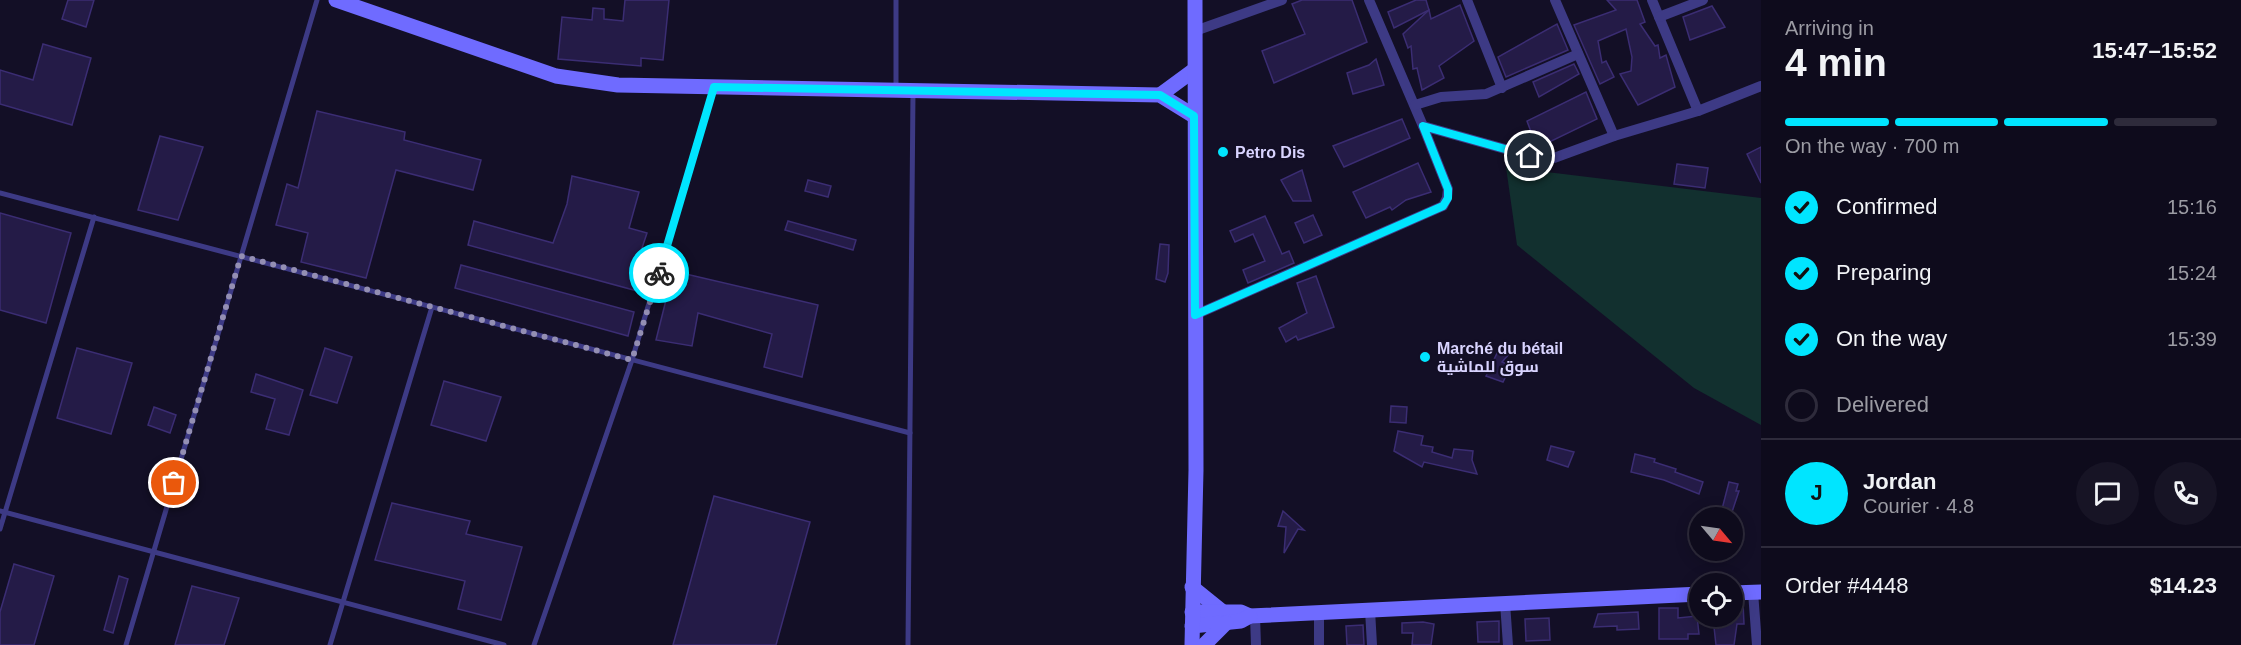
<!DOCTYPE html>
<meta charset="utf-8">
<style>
body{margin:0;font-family:Helvetica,Cairo,sans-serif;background:#171425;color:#f1f3f6;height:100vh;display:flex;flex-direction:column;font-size:22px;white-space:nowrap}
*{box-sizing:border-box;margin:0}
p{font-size:20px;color:#9b9ba3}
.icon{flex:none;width:33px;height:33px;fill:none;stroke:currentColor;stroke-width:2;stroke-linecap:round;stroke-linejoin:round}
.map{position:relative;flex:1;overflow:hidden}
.panel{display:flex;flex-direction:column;background:#0e0b1c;width:480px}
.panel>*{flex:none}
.needle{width:39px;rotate:119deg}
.fabs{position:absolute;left:1689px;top:507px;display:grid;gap:12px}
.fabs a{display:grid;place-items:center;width:54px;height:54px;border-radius:50%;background:#0e0b1c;box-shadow:0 3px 15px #0003,0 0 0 2px #2e2b3b;font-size:30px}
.pin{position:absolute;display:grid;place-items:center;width:51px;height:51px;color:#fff;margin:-26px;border:3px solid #fff;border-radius:50%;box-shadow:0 2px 6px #0007}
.courier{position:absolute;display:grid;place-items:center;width:60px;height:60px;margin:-30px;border:4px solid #00e5ff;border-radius:50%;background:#fff;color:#222;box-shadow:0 2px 8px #0007}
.headline em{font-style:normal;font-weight:600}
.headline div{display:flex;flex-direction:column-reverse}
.headline{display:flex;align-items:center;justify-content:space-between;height:102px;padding:0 24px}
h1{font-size:39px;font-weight:600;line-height:45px}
.bar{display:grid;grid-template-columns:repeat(4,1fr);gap:9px 6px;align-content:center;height:72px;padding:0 24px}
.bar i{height:8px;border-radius:4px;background:#2e2b3b}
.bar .active{background:#00e5ff}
.bar p{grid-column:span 4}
.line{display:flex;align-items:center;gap:15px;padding:0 24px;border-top:2px solid #2e2b3b}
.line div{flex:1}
.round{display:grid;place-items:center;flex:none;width:63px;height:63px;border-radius:32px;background:#171425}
ol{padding:0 24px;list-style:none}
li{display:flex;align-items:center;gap:18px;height:66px}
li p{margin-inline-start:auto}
li .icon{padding:6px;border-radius:50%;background:#00e5ff;color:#111;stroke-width:4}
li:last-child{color:#9b9ba3}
li i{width:33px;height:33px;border:3px solid #2e2b3b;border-radius:50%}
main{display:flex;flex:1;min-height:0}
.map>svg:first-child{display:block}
.green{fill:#12302f}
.building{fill:#241b47;stroke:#3b2d73;stroke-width:1.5}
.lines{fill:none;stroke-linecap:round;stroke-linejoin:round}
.lane{stroke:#3d3a85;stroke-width:5}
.street{stroke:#3d3a85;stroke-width:10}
.secondary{stroke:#6f6bff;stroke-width:15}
.done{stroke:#948fb3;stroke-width:6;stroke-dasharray:0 10.8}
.route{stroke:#00e5ff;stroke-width:8}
.poi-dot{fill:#00e5ff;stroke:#130f26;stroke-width:2}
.labels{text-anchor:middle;stroke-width:4.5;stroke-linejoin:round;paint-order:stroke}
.poi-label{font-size:16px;font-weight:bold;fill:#d9d4ff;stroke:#130f26;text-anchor:start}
</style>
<main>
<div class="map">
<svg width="1761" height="645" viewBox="0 0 1761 645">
<rect width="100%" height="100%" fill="#130f26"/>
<polygon class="green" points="1506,167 1761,198 1761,425 1694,388 1517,245"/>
<g class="building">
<polygon points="68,0 94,0 86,27 62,19"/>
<polygon points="625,0 669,0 663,60 641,58 641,66 558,59 562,17 592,20 593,8 604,9 604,19 623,21"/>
<polygon points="1302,0 1352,0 1367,42 1274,83 1262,51 1305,34 1292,4"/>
<polygon points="1416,0 1426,0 1429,10 1394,28 1388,12"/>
<polygon points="1607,0 1637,0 1645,22 1640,24 1655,46 1658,45 1660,58 1666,55 1675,87 1638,105 1620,74 1631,71 1632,57 1626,29 1598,41 1602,63 1606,61 1614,77 1600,84 1574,25 1616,10"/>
<polygon points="1460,5 1474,41 1439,66 1444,78 1422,90 1417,68 1413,69 1411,46 1408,48 1403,34 1429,10 1431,19"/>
<polygon points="1712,6 1725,27 1690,40 1683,17"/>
<polygon points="1557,24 1568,50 1506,77 1498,57"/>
<polygon points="43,44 91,58 72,125 0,104 0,70 33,80"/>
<polygon points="1376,59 1384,85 1353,94 1347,73 1369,65"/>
<polygon points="1574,64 1579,74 1539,97 1533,82"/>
<polygon points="1586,92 1597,119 1537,148 1527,121"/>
<polygon points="317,111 405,132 404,140 481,160 473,190 396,170 366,278 301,262 308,233 276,225 287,184 298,188"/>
<polygon points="1402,119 1410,138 1344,167 1333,146"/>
<polygon points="160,136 203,147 178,220 138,210"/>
<polygon points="1761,147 1761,183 1747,154"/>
<polygon points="1418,163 1431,192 1406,200 1392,210 1390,207 1366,218 1353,192"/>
<polygon points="1677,164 1708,168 1705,188 1674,184"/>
<polygon points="1302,170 1311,201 1293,201 1281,180"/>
<polygon points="572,176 639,192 629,228 647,233 636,266 647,269 641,292 468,245 474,221 553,243 567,204"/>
<polygon points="808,180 831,186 828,197 805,191"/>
<polygon points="0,213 71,233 46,323 0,310"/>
<polygon points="1313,215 1322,235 1304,243 1295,223"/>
<polygon points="1265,216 1282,254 1289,251 1294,263 1248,283 1243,270 1265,261 1253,234 1235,242 1230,231"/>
<polygon points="788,221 856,240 853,250 785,230"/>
<polygon points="1160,244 1169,245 1168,273 1165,282 1156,279"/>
<polygon points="461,265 634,312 628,336 455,288"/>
<polygon points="673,271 818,305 802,377 764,367 772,334 698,313 692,346 656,340 672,276 677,277"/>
<polygon points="1316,276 1334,327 1298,340 1296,336 1286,342 1279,328 1307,313 1297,283"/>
<polygon points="1501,345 1510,353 1502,362 1511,366 1503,382 1486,376"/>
<polygon points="77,348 132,363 111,434 57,418"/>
<polygon points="325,348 352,357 337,403 310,395"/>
<polygon points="256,374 303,390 289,435 266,429 275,399 251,392"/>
<polygon points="444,381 501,397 486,441 431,425"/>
<polygon points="1391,406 1407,407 1406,423 1390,422"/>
<polygon points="154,407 176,415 170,433 148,425"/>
<polygon points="1398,431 1423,436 1421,445 1433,447 1432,452 1452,458 1454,449 1473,451 1472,460 1477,474 1424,462 1422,467 1394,451"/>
<polygon points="1551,446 1574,452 1568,467 1547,460"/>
<polygon points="1635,454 1655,459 1654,462 1676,469 1675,472 1703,482 1699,494 1664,480 1631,472"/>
<polygon points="1729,482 1738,484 1736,491 1739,491 1731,515 1721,513"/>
<polygon points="714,496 810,522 776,645 673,645"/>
<polygon points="392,503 470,521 466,534 522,547 501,620 458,609 465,581 375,560"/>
<polygon points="1283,511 1304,530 1298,529 1284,553 1286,527 1278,526"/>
<polygon points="14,564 54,576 34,645 0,645 0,612"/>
<polygon points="119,576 128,579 113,633 104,630"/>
<polygon points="192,586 239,598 224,645 175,645"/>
<polygon points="1743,603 1744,624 1737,624 1734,645 1716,645 1714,627 1718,628 1718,616 1732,616 1732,604"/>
<polygon points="1659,608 1678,608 1678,618 1697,616 1699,634 1688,634 1688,639 1659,639"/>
<polygon points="1638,612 1639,629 1617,630 1617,626 1594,627 1598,614"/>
<polygon points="1549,618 1550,640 1526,641 1525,619"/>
<polygon points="1499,621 1499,642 1478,642 1477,622"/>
<polygon points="1423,622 1434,624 1431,645 1412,645 1413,633 1402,633 1402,623"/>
<polygon points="1363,625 1364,645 1347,645 1346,626"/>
</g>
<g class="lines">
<g class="lane">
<polyline points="896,0 896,89"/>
<polyline points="0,193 910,433"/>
<polyline points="0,511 504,645"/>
<polyline points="0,529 94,217"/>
<polyline points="126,645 317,0"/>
<polyline points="330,645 432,307"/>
<polyline points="534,645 632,360 713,90"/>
<polyline points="908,645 913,92"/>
</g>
<g class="street">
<polyline points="1369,0 1423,126"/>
<polyline points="1467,0 1502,88"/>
<polyline points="1555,0 1614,136"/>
<polyline points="1652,0 1698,111"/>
<polyline points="1659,17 1703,0"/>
<polyline points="1195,31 1282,0"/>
<polyline points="1415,105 1441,97 1486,94 1578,54"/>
<polyline points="1195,315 1443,206 1447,198 1448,189 1423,126 1530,156 1554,158 1614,136 1698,111 1761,86"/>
<polyline points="1753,592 1757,645"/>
<polyline points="1505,603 1508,645"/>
<polyline points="1370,610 1372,645"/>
<polyline points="1255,616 1256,645"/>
<polyline points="1319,645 1319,614"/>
</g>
<g class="secondary">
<polyline points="336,0 556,76 618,85 1160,95 1194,116"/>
<polyline points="1160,95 1194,70"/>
<polyline points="1192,587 1223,612"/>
<polyline points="1732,593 1761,592"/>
<polyline points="1192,612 1241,612 1250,616 1700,594"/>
<polyline points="1192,626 1241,621 1250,616"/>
<polyline points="1192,645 1196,470 1195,0"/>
<polyline points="1204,645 1226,623"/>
</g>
</g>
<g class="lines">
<polyline class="done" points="174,483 241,256 632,360 659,273"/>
<polyline class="route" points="659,273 714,87 1160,95 1194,116 1195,315 1443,206 1448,198 1448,189 1423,126 1530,156"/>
</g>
<g class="poi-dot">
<circle cx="1223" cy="152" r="6"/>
<circle cx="1425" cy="357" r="6"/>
</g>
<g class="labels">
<g class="poi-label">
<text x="1235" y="158">Petro Dis</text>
<text x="1437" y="354">Marché du bétail<tspan x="1437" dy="18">سوق للماشية</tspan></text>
</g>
</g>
</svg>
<div class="fabs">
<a><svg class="needle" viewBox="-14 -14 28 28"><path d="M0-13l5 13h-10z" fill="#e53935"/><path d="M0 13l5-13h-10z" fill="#9b9ba3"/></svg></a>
<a><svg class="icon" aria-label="locate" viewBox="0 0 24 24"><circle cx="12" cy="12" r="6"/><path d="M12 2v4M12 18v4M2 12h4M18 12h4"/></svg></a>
</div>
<div class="pin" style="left:174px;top:483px;background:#ea580c"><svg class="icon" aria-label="bag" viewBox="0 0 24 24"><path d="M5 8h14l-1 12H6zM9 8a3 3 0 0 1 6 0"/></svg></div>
<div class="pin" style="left:1530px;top:156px;background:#1f2937"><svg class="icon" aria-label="home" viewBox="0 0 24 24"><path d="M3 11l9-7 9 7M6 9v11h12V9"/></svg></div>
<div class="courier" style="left:659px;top:273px"><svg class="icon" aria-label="bike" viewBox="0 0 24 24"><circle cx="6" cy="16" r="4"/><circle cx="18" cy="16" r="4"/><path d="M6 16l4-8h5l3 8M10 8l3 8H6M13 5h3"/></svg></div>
</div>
<section class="panel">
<div class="headline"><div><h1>4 min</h1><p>Arriving in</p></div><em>15:47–15:52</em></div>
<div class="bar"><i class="active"></i><i class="active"></i><i class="active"></i><i></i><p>On the way · 700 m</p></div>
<ol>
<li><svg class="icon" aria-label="check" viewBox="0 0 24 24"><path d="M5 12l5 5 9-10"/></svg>Confirmed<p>15:16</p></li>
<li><svg class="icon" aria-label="check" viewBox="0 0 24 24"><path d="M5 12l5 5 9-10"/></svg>Preparing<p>15:24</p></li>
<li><svg class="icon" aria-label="check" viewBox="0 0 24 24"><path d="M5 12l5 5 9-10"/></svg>On the way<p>15:39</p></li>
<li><i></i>Delivered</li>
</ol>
<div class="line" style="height:108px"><b class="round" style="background:#00e5ff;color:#111">J</b><div><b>Jordan</b><p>Courier · 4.8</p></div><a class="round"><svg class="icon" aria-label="chat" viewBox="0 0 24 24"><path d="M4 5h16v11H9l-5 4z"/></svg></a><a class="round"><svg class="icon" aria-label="phone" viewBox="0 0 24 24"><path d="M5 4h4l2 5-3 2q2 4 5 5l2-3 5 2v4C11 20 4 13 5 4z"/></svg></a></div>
<div class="line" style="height:78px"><div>Order #4448</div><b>$14.23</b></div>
</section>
</main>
